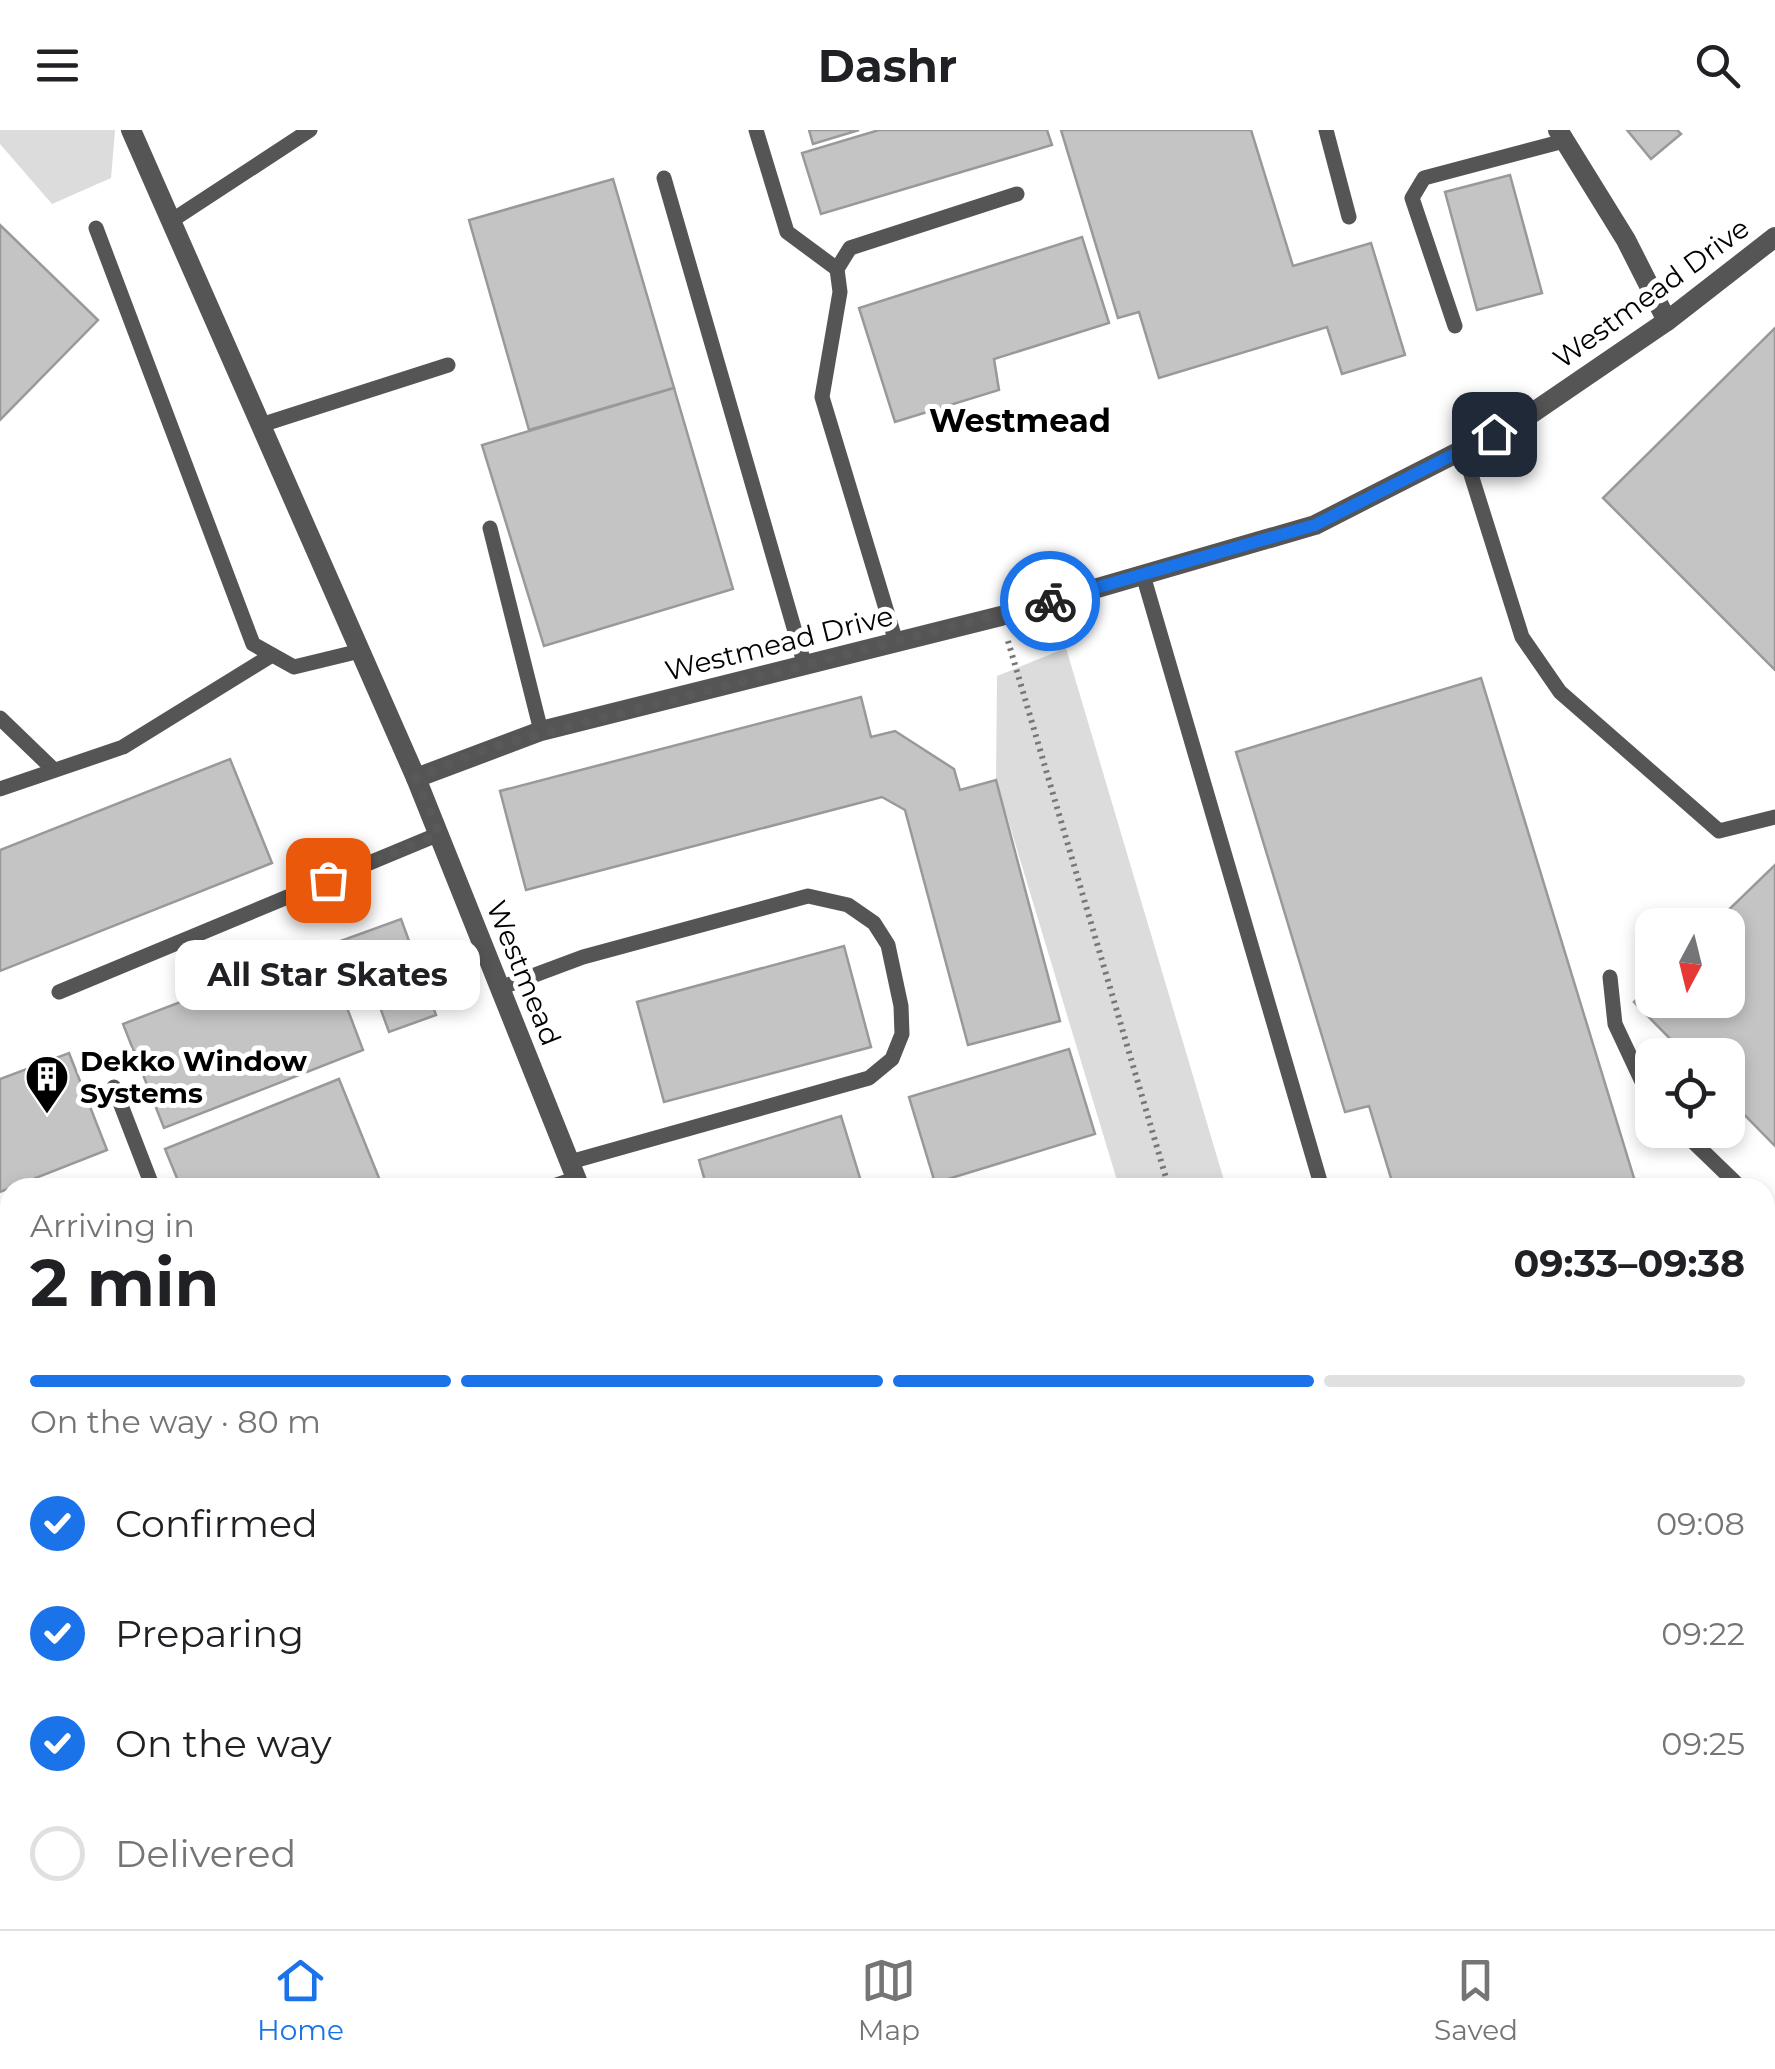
<!DOCTYPE html>
<meta charset="utf-8">
<style>
body{margin:0;font-family:Montserrat,sans-serif;background:#f6f6f6;color:#202124;height:100vh;display:flex;flex-direction:column;font-size:38px;white-space:nowrap}
*{box-sizing:border-box;margin:0}
p{font-size:32px;color:#757577}
.icon{flex:none;width:55px;height:55px;fill:none;stroke:currentColor;stroke-width:2;stroke-linecap:round;stroke-linejoin:round}
.map{position:relative;flex:1;overflow:hidden}
.drawer{position:absolute;left:0px;top:1048px;width:1775px;height:752px;display:flex;flex-direction:column;background:#fff;border-radius:30px 30px 0 0;box-shadow:0 5px 15px #0003}
.drawer>*{flex:none}
.needle{width:65px;rotate:187deg}
.buttons{position:absolute;left:1635px;top:778px;display:grid;gap:20px}
.buttons a{display:grid;place-items:center;width:110px;height:110px;border-radius:20px;background:#fff;box-shadow:0 5px 15px #0003;font-size:50px}
.pin{position:absolute;display:grid;place-items:center;width:85px;height:85px;color:#fff;margin:-42px;border-radius:20px;box-shadow:0 5px 15px #0006}
.courier{position:absolute;display:grid;place-items:center;width:100px;height:100px;margin:-50px;border:8px solid #1a73e8;border-radius:50%;background:#fff;color:#222;box-shadow:0 2px 12px #0007}
.bubble{position:absolute;height:70px;border-radius:20px;background:#fff;box-shadow:0 5px 15px #0003;font-size:32px;font-weight:700;line-height:70px;text-align:center}
.head em{font-style:normal;font-weight:700}
.head div{display:flex;flex-direction:column-reverse}
.head{display:flex;align-items:center;justify-content:space-between;height:170px;padding:0 30px}
h1{font-size:65px;font-weight:700;line-height:75px}
.bar{display:grid;grid-template-columns:repeat(4,1fr);gap:15px 10px;align-content:center;height:120px;padding:0 30px}
.bar i{height:12px;border-radius:8px;background:#e0e0e0}
.bar .active{background:#1a73e8}
.bar p{grid-column:span 4}
ol{padding:0 30px;list-style:none}
li{display:flex;align-items:center;gap:30px;height:110px}
li p{margin-inline-start:auto}
li .icon{padding:10px;border-radius:50%;background:#1a73e8;color:#fff;stroke-width:4}
li:last-child{color:#757577}
li i{width:55px;height:55px;border:5px solid #e0e0e0;border-radius:50%}
header{display:flex;justify-content:space-between;align-items:center;height:130px;padding:0 30px;background:#fff;font-size:45px;font-weight:700}
.dock{display:flex;justify-content:space-around;align-items:center;height:140px;border-top:2px solid #e0e0e0;background:#fff;font-size:28px;color:#757577}
.dock a{display:grid;justify-items:center;gap:5px}
.dock .active{color:#1a73e8}
.map>svg:first-child{display:block}
.green{fill:#dcdcdc}
.lines{fill:none;stroke-linecap:round;stroke-linejoin:round}
.stream{stroke:#a3a3a3;stroke-width:11}
.river{stroke:#a3a3a3;stroke-width:68}
.building{fill:#c4c4c4;stroke:#999;stroke-width:2.5}
.path{stroke:#777;stroke-width:6;stroke-dasharray:2.5 5;stroke-linecap:butt}
.lane{stroke:#555;stroke-width:15}
.street{stroke:#555;stroke-width:20}
.done{stroke:#595959;stroke-width:10;stroke-dasharray:0 18}
.route{stroke:#1a73e8;stroke-width:12}
.labels{text-anchor:middle;stroke-width:10;stroke-linejoin:round;paint-order:stroke}
.street-label{font-size:28px;fill:#000;stroke:#fff}
.poi-label{font-size:28px;font-weight:bold;fill:#000;stroke:#fff;text-anchor:start}
.quarter-label{font-size:32px;font-weight:bold;fill:#000;stroke:#fff}
</style>
<header><svg class="icon" aria-label="menu" viewBox="0 0 24 24"><path d="M4 6h16M4 12h16M4 18h16"/></svg>Dashr<svg class="icon" aria-label="search" viewBox="0 0 24 24"><circle cx="10" cy="10" r="6"/><path d="M15 15l6 6"/></svg></header>
<div class="map">
<svg width="1775" height="1799" viewBox="0 0 1775 1799">
<rect width="100%" height="100%" fill="#fff"/>
<g class="green">
<polygon points="0,0 115,0 111,48 52,74 0,14"/>
<polygon points="1066,518 1226,1057 1119,1057 996,650 997,546"/>
<polygon points="0,1127 10,1137 10,1790 641,1790 647,1796 644,1799 0,1799"/>
<polygon points="1775,1226 1775,1799 1400,1799 1397,1790 1765,1790 1765,1232"/>
<polygon points="704,1790 1367,1790 1369,1799 684,1799"/>
</g>
<g class="lines">
<polyline class="stream" points="1765,1642 1775,1646"/>
<g class="river">
<polyline points="0,1492 6,1503 10,1551"/>
<polyline points="248,1790 258,1799"/>
</g>
</g>
<g class="building">
<polygon points="809,0 859,0 813,14"/>
<polygon points="879,0 1047,0 1052,15 821,84 802,23"/>
<polygon points="1061,0 1251,0 1293,136 1371,113 1405,225 1342,244 1327,197 1159,248 1139,182 1118,188"/>
<polygon points="1627,0 1677,0 1681,4 1651,29"/>
<polygon points="1510,45 1542,163 1477,180 1445,62"/>
<polygon points="613,49 674,258 529,300 469,90"/>
<polygon points="0,95 98,190 0,290"/>
<polygon points="1082,107 1109,193 994,229 999,260 895,292 859,178"/>
<polygon points="1775,198 1775,540 1603,368"/>
<polygon points="674,258 733,459 544,516 482,315"/>
<polygon points="1481,548 1637,1058 1394,1058 1369,976 1345,982 1236,622"/>
<polygon points="861,567 871,607 895,601 954,639 960,660 996,650 1060,891 968,915 905,680 882,667 526,760 500,661"/>
<polygon points="230,629 272,733 0,841 0,720"/>
<polygon points="1775,735 1775,1016 1728,968 1728,925 1686,925 1634,872 1652,854 1652,870 1728,870 1728,795 1713,795"/>
<polygon points="401,789 436,885 389,902 372,855 343,866 324,817"/>
<polygon points="844,816 871,917 664,972 637,872"/>
<polygon points="324,817 363,920 164,998 123,894"/>
<polygon points="1069,919 1095,1004 935,1053 909,967"/>
<polygon points="69,923 107,1020 0,1062 0,949"/>
<polygon points="339,949 383,1058 181,1058 165,1019"/>
<polygon points="841,986 863,1058 707,1058 699,1030"/>
</g>
<g class="lines">
<g class="path">
<polyline points="1008,511 1169,1058"/>
<polyline points="1765,1224 1775,1217"/>
<polyline points="0,1252 10,1258"/>
<polyline points="0,1761 10,1772"/>
<polyline points="25,1790 33,1799"/>
<polyline points="627,1790 635,1799"/>
<polyline points="639,1790 641,1799"/>
<polyline points="1175,1790 1177,1799"/>
<polyline points="1386,1790 1389,1799"/>
<polyline points="1485,1790 1488,1799"/>
<polyline points="657,1799 667,1790"/>
</g>
<g class="lane">
<polyline points="756,0 787,102 837,139"/>
<polyline points="1326,0 1349,87"/>
<polyline points="664,48 805,536"/>
<polyline points="171,91 310,0"/>
<polyline points="96,98 253,514 294,537 360,521"/>
<polyline points="1455,196 1412,68 1424,48 1564,11"/>
<polyline points="261,295 448,235"/>
<polyline points="1463,319 1522,507 1560,562 1719,701 1775,687"/>
<polyline points="490,398 541,601"/>
<polyline points="1143,445 1322,1058"/>
<polyline points="896,512 822,267 840,162 837,139 850,118 1017,64"/>
<polyline points="0,588 54,640"/>
<polyline points="0,659 123,617 272,525"/>
<polyline points="1610,847 1615,894 1652,973"/>
<polyline points="500,858 583,827 808,766 848,775 874,793 888,815 901,876 902,904 892,929 869,948 570,1032"/>
<polyline points="59,862 439,704"/>
<polyline points="114,957 153,1058"/>
<polyline points="1681,1000 1741,1058"/>
<polyline points="547,1058 577,1048"/>
<polyline points="1765,1081 1775,1090"/>
</g>
<g class="street">
<polyline points="131,0 416,648 541,601 1001,486 1315,395 1525,288 1667,191 1775,107"/>
<polyline points="1558,0 1626,110 1667,191"/>
<polyline points="416,648 580,1058"/>
</g>
</g>
<g class="lines">
<polyline class="done" points="328,750 439,704 416,648 488,618 1050,471"/>
<polyline class="route" points="1050,471 1315,395 1494,304"/>
</g>
<defs>
<symbol id="building-pin" viewBox="-11 -11 22 30"><path d="M0 17L-7.5 6A9.5 9.5 0 1 1 7.5 6Z" fill="#000" stroke="#fff"/><path d="M-4-6H4V6H1V3H-1V6H-4ZM-2.5-4.3h1.7v1.8h-1.7ZM.8-4.3h1.7v1.8H.8ZM-2.5-1h1.7V.8h-1.7ZM.8-1h1.7V.8H.8Z" fill="#fff"/></symbol>
</defs>
<g fill-rule="evenodd">
<use href="#building-pin" x="22" y="922" width="50" height="68"/>
</g>
<g class="labels">
<g class="street-label">
<text transform="translate(1651 163) rotate(-36)" y="10">Westmead Drive</text>
<text transform="translate(779 513) rotate(-14)" y="10">Westmead Drive</text>
<text transform="translate(524 843) rotate(68)" y="10">Westmead</text>
</g>
<g class="poi-label">
<text x="80" y="941">Dekko Window<tspan x="80" dy="32">Systems</tspan></text>
</g>
<g class="quarter-label">
<text x="1020" y="302">Westmead</text>
</g>
</g>
</svg>
<div class="buttons">
<a><svg class="needle" viewBox="-14 -14 28 28"><path d="M0-13l5 13h-10z" fill="#e53935"/><path d="M0 13l5-13h-10z" fill="#757577"/></svg></a>
<a><svg class="icon" aria-label="locate" viewBox="0 0 24 24"><circle cx="12" cy="12" r="6"/><path d="M12 2v4M12 18v4M2 12h4M18 12h4"/></svg></a>
</div>
<div class="pin" style="left:328px;top:750px;background:#ea580c"><svg class="icon" aria-label="bag" viewBox="0 0 24 24"><path d="M5 8h14l-1 12H6zM9 8a3 3 0 0 1 6 0"/></svg></div>
<div class="pin" style="left:1494px;top:304px;background:#1f2937"><svg class="icon" aria-label="home" viewBox="0 0 24 24"><path d="M3 11l9-7 9 7M6 9v11h12V9"/></svg></div>
<div class="courier" style="left:1050px;top:471px"><svg class="icon" aria-label="bike" viewBox="0 0 24 24"><circle cx="6" cy="16" r="4"/><circle cx="18" cy="16" r="4"/><path d="M6 16l4-8h5l3 8M10 8l3 8H6M13 5h3"/></svg></div>
<div class="bubble" style="left:175px;top:810px;width:305px">All Star Skates</div>
<section class="drawer">
<div class="head"><div><h1>2 min</h1><p>Arriving in</p></div><em>09:33–09:38</em></div>
<div class="bar"><i class="active"></i><i class="active"></i><i class="active"></i><i></i><p>On the way · 80 m</p></div>
<ol>
<li><svg class="icon" aria-label="check" viewBox="0 0 24 24"><path d="M5 12l5 5 9-10"/></svg>Confirmed<p>09:08</p></li>
<li><svg class="icon" aria-label="check" viewBox="0 0 24 24"><path d="M5 12l5 5 9-10"/></svg>Preparing<p>09:22</p></li>
<li><svg class="icon" aria-label="check" viewBox="0 0 24 24"><path d="M5 12l5 5 9-10"/></svg>On the way<p>09:25</p></li>
<li><i></i>Delivered</li>
</ol>
</section>
</div>
<nav class="dock">
<a class="active"><svg class="icon" aria-label="home" viewBox="0 0 24 24"><path d="M3 11l9-7 9 7M6 9v11h12V9"/></svg>Home</a>
<a><svg class="icon" aria-label="map" viewBox="0 0 24 24"><path d="M3 6l6-2 6 2 6-2v14l-6 2-6-2-6 2zM9 4v14M15 6v14"/></svg>Map</a>
<a><svg class="icon" aria-label="saved" viewBox="0 0 24 24"><path d="M7 4h10v16l-5-4-5 4z"/></svg>Saved</a>
</nav>
